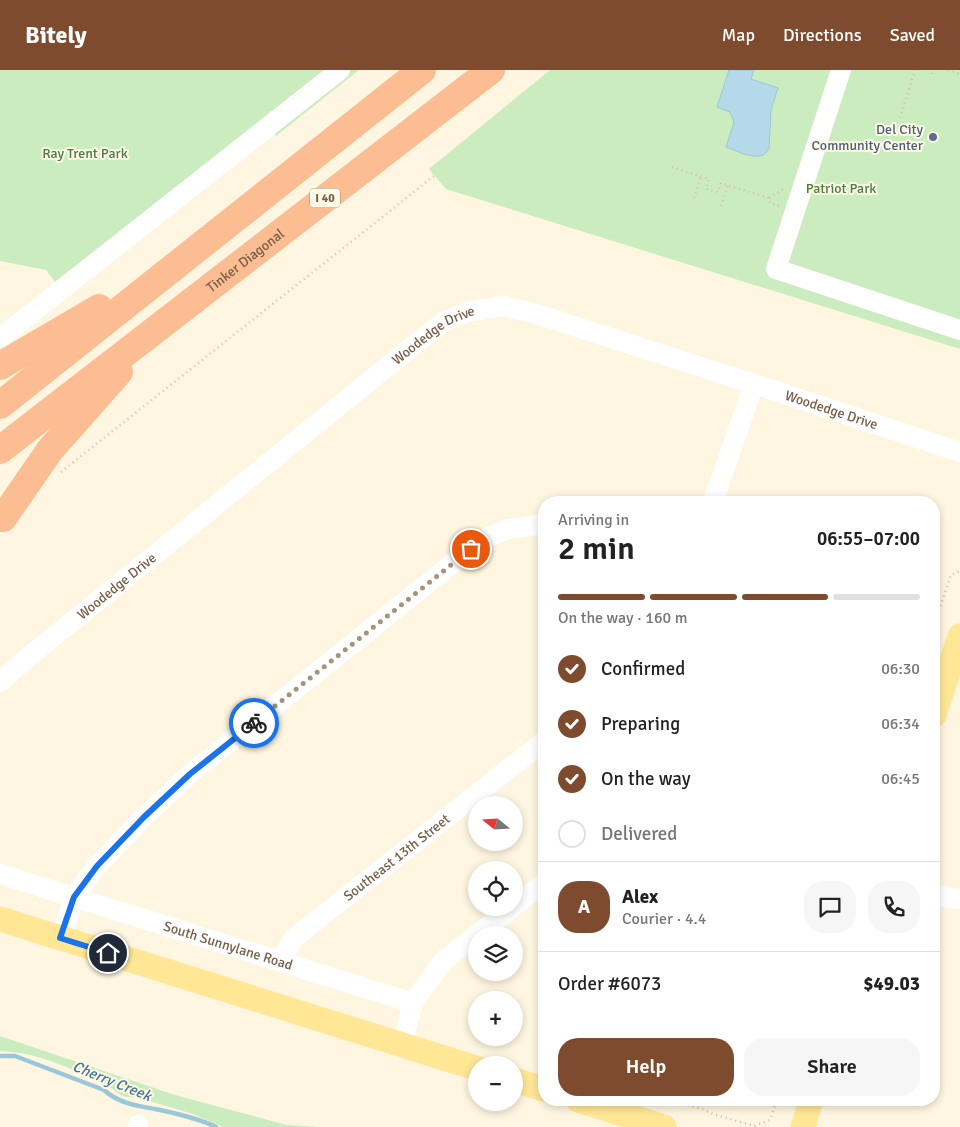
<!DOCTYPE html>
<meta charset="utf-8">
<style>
body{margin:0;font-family:Signika,sans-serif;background:#f6f6f6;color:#222;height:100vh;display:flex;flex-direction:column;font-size:19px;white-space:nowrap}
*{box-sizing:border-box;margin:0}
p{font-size:16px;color:#767676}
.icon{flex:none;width:28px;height:28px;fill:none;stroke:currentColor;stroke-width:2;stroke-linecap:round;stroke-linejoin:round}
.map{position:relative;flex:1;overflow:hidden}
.drawer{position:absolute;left:538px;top:426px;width:402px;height:610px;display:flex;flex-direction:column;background:#fff;border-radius:20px;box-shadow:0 2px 8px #0003}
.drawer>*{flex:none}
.needle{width:32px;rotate:288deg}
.fabs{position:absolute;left:468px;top:726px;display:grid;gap:10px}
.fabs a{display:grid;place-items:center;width:55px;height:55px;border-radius:50%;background:#fff;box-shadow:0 2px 8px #0003;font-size:25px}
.pin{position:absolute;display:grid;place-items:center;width:42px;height:42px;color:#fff;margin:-21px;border:2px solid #fff;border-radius:50%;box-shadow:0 1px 5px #0007}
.courier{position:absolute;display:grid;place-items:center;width:50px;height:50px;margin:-25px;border:4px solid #1a73e8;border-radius:50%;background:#fff;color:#222;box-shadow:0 1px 6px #0007}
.summary em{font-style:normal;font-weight:600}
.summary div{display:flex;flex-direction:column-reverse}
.summary{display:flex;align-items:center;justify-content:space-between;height:85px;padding:0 20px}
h1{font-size:32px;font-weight:600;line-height:38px}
.bar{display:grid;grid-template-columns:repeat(4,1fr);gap:8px 5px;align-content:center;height:60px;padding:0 20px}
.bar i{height:6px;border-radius:4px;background:#e0e0e0}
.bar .selected{background:#7e4b2e}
.bar p{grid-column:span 4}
.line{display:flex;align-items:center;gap:12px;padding:0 20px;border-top:1px solid #e0e0e0}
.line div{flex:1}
.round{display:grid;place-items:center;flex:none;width:52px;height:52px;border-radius:20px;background:#f6f6f6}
ol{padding:0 20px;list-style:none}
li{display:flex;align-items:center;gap:15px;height:55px}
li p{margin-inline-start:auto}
li .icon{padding:5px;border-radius:50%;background:#7e4b2e;color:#fff;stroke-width:4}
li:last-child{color:#767676}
li i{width:28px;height:28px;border:2px solid #e0e0e0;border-radius:50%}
.action{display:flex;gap:10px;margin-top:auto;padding:10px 20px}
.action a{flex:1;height:58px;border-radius:20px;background:#7e4b2e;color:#fff;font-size:20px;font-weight:600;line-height:58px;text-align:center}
.action a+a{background:#f6f6f6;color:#222}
header{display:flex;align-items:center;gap:30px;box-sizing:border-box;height:70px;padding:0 25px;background:#7e4b2e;color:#fff}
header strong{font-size:24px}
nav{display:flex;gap:28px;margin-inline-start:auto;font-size:18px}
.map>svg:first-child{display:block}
.green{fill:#caecbe}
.water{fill:#b4d9e8;stroke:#9ac7da}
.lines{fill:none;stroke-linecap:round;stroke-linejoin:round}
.stream{stroke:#9ac7da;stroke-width:4.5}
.path{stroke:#d9bb9a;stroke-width:2.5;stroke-dasharray:1 4;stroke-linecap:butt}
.minor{stroke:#fff;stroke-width:20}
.major{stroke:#ffe796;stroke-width:25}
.highway{stroke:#fcbd93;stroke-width:28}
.done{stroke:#a6937c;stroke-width:5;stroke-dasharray:0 9}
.route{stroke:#1a73e8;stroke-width:6}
.service-dot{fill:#5c6f8a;stroke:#fff9e8;stroke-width:2}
.labels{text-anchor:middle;stroke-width:4;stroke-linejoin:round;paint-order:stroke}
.shield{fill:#fff9e8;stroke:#9f8c77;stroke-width:1}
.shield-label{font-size:12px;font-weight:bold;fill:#765e46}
.service-label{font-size:14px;fill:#4e5e75;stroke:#fff9e8;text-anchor:end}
.park-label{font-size:14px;fill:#477d3d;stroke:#fff9e8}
.street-label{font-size:14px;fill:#765e46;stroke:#fff9e8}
.water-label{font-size:15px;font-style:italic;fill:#417992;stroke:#fff9e8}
</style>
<header>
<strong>Bitely</strong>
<nav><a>Map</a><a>Directions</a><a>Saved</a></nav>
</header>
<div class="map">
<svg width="960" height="1057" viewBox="0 0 960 1057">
<rect width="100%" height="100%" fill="#fef6e0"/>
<g class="green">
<polygon points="0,0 359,0 276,66 265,49 56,213 46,200 0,191"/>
<polygon points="550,0 960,0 960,279 446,119 429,99"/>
<path d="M0,966L175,1025L287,1055L318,1057H223L193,1044L136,1027C126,1028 120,1026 113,1019C77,1001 40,982 0,981Z"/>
</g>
<path class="water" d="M729,0H754L751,9L778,18L771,40L769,78C762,95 738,81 726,77L734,52L730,42L717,37Z"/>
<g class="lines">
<path class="stream" d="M0,986H15L104,1020C118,1033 137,1036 155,1039C175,1043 198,1048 216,1057"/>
<g class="path">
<polyline points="948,0 960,4"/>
<polyline points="932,4 934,0"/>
<polyline points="900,48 915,0"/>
<polyline points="672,97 709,109 706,119 718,122 721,113 769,128"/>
<polyline points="694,128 701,106"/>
<polyline points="721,136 728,115"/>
<polyline points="779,136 770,133 769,128 782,120 783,118"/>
<polyline points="61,402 434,106"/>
<polyline points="934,555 951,505 960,501"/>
<polyline points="683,1034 700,1038 713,1044 754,1056 770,1050 777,1030"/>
</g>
<g class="minor">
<polyline points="841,0 776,199 960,260"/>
<polyline points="0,268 340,0"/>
<polyline points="713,432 754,314"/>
<path id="s1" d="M0,612L26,589L419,271L445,251L470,241L504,236L533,243L754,314L960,382"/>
<path id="s2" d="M0,804L413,933L402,975"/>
<polyline points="934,823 944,827 960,829"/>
<polyline points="514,836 544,813"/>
<polyline points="477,865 512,838"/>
<polyline points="61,868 74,827 97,796 144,747 190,704 483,469 508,459 544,454"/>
<path id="s3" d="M279,891L294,868L544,671"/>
<polyline points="413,933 443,891 476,865"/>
<polyline points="138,1057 138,1055"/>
</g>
<g class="major">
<polyline points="934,645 960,566"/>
<polyline points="0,849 476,998"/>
<polyline points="514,1010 544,1019"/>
<polyline points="578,1030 664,1057"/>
<polyline points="803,1057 811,1030"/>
</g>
<g class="highway">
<polyline points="0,296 99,238"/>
<polyline points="0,335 422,0"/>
<path id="s4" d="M0,380L491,0"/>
<polyline points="3,448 50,380 119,302"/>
</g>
</g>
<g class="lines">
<polyline class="done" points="254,653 471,479"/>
<polyline class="route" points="108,883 60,868 74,827 97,796 144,747 190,704 254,653"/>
</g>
<circle class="service-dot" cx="933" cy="67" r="5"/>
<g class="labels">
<rect class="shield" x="310" y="118.5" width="30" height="19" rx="4"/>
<g class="shield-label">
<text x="325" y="132">I 40</text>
</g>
<g class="service-label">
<text x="923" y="64">Del City<tspan x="923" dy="16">Community Center</tspan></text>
</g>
<g class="park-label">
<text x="85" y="88">Ray Trent Park</text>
<text x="841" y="123">Patriot Park</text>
</g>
<g class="street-label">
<text dy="5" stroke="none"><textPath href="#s4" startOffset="310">Tinker Diagonal</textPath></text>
<text dy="5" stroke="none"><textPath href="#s1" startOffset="556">Woodedge Drive</textPath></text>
<text dy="5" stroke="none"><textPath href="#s1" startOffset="978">Woodedge Drive</textPath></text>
<text dy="5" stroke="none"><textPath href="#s1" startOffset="151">Woodedge Drive</textPath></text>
<text dy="5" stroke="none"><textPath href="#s3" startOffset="158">Southeast 13th Street</textPath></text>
<text dy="5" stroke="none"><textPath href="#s2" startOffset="239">South Sunnylane Road</textPath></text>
</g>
<g class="water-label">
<text transform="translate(112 1011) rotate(22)" y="5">Cherry Creek</text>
</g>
</g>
</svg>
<div class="fabs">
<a><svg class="needle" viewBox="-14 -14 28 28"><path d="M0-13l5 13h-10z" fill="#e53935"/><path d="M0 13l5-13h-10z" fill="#767676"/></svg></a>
<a><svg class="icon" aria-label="locate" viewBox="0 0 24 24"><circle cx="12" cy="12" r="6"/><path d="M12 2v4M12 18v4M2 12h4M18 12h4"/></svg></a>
<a><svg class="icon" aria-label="layers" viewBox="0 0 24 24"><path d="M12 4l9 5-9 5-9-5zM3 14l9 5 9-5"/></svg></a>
<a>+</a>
<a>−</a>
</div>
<div class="pin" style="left:471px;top:479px;background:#ea580c"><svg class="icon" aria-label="bag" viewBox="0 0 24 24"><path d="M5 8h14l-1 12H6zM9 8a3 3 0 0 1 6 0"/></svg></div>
<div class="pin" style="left:108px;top:883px;background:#1f2937"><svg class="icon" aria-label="home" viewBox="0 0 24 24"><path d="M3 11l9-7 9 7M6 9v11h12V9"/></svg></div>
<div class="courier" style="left:254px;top:653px"><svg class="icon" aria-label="bike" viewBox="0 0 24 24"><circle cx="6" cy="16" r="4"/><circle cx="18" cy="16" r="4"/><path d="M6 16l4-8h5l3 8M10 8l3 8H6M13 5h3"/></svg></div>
<section class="drawer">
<div class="summary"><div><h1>2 min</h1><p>Arriving in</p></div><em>06:55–07:00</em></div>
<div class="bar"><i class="selected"></i><i class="selected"></i><i class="selected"></i><i></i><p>On the way · 160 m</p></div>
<ol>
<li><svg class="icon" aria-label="check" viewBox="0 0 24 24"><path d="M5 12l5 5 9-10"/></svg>Confirmed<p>06:30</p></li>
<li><svg class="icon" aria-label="check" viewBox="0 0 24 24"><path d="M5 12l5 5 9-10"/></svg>Preparing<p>06:34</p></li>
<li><svg class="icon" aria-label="check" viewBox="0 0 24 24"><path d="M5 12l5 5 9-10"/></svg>On the way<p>06:45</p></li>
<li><i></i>Delivered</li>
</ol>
<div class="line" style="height:90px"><b class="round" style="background:#7e4b2e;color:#fff">A</b><div><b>Alex</b><p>Courier · 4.4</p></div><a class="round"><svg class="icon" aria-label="chat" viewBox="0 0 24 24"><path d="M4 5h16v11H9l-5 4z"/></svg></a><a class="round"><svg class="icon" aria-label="phone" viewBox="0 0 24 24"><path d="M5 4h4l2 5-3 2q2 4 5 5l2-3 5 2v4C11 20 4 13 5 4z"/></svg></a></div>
<div class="line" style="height:65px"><div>Order #6073</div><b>$49.03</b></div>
<div class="action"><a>Help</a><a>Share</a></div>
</section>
</div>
